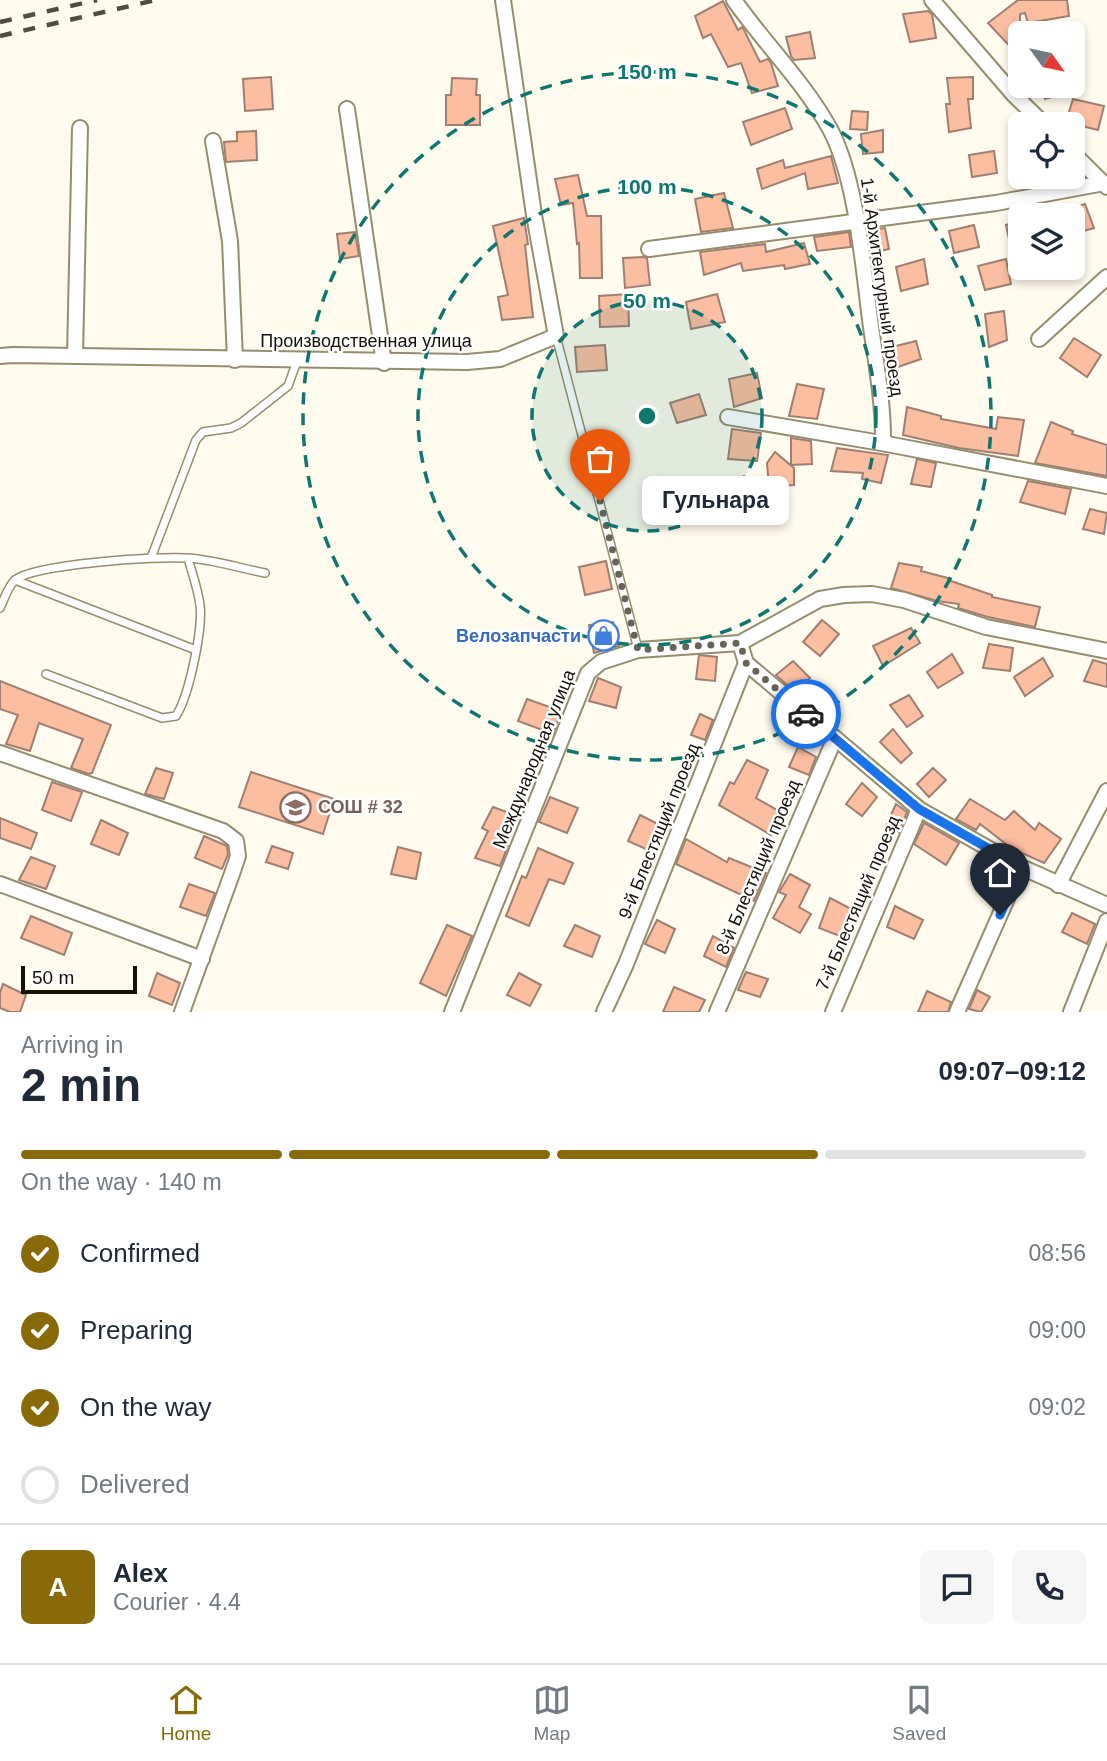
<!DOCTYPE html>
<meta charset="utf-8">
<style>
body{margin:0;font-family:Helvetica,sans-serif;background:#f6f6f7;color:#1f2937;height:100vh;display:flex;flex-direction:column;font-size:26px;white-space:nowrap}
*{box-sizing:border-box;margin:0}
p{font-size:23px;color:#747a83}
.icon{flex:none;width:38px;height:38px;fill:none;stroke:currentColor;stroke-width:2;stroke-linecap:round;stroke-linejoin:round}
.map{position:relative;height:1012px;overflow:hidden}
.side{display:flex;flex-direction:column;background:#fff;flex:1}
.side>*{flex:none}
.needle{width:46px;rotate:123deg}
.controls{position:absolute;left:1008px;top:21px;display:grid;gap:14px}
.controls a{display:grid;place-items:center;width:77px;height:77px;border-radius:10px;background:#fff;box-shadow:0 4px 10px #0003;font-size:35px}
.scale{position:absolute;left:21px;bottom:18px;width:116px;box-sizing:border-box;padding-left:7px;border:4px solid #151106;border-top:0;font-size:19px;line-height:24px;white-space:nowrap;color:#151106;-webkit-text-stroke:5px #fff;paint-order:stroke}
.pin{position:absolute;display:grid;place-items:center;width:60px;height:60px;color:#fff;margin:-72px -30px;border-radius:50% 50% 50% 0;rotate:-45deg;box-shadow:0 0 7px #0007}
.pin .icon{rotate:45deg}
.courier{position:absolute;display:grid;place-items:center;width:70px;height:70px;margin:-35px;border:5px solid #1a73e8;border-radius:50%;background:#fff;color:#222;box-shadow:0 2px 9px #0007}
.bubble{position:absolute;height:49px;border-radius:10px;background:#fff;box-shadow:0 4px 10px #0003;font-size:23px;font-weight:700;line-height:49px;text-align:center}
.overview em{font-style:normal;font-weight:700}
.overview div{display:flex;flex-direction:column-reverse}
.overview{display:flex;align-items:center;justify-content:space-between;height:119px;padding:0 21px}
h1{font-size:46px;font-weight:700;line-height:52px}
.bar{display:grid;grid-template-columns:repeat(4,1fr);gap:10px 7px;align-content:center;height:84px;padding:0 21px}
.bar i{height:9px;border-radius:5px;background:#e0e1e3}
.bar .current{background:#896a08}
.bar p{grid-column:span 4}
.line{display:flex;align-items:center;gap:18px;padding:0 21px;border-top:2px solid #e0e1e3}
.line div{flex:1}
.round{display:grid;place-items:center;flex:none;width:74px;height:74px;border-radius:10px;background:#f6f6f7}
ol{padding:0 21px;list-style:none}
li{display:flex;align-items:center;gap:21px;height:77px}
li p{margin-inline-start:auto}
li .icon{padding:7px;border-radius:50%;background:#896a08;color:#fff;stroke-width:4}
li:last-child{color:#747a83}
li i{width:38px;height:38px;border:4px solid #e0e1e3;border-radius:50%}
.dock{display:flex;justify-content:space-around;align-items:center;height:98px;border-top:2px solid #e0e1e3;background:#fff;font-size:19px;color:#747a83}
.dock a{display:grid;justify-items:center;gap:4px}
.dock .current{color:#896a08}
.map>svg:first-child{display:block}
.building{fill:#fcbea0;stroke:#9e7f71;stroke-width:2}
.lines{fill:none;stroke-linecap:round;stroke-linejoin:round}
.service-casing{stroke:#968d6f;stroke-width:10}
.minor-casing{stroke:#968d6f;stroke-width:18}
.service{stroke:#fff;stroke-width:7}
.minor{stroke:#fff;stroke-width:14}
.rail{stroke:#504c40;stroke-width:4.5;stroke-dasharray:12 12;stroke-linecap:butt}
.done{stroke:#676357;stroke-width:7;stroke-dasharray:0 12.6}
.route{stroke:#1a73e8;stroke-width:9}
.ring{fill:none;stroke:#0f766e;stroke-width:3.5;stroke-dasharray:12 9}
.labels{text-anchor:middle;stroke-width:5;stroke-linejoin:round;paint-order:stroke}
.street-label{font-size:18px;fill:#151106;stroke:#fff}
.shop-label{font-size:18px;font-weight:bold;fill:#366cbe;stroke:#fff;text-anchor:end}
.education-label{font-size:18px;font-weight:bold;fill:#785e54;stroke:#fff;text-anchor:start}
.centre{fill:#0f766e;stroke:#fff;stroke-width:3.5}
.ring-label{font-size:21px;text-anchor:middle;font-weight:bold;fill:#0f766e;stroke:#fff;stroke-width:5;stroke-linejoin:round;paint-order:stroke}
</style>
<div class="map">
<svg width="1107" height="1012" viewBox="0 0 1107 1012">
<rect width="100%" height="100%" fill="#fffbee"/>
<g class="building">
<polygon points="1018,0 1067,0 1069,16 1028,23 1025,13 1020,14 1020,57 988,23"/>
<polygon points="723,1 738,30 742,27 744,30 760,62 768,59 771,63 778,86 752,93 741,63 728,67 711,34 703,38 695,16"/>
<polygon points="928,11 932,14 936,38 910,42 903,14"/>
<polygon points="810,32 815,58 794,60 791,56 786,37"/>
<polygon points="271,77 273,109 245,111 243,79"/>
<polygon points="973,77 973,99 968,99 971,128 949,132 946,104 950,104 947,78"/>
<polygon points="452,78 477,79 476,95 480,95 480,125 446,125 446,95 451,95"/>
<polygon points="1042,86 1080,86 1080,89 1045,99"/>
<polygon points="1073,99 1104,106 1098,130 1066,122"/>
<polygon points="785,108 792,129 751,145 743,122"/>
<polygon points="852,111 868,112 867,130 850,129"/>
<polygon points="883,130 883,152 863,154 861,134"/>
<polygon points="256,131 257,160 226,162 224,142 237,141 237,132"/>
<polygon points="994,151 997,173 972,177 969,155"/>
<polygon points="831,156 838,183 808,189 805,173 762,189 757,169 783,160 785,168"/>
<polygon points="578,175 587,216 601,216 602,278 580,278 579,243 577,244 573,203 561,205 555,179"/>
<polygon points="724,193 733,228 701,232 695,199"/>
<polygon points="1085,204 1094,228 1073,234 1073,208"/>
<polygon points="524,218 528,244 525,245 533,317 502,320 498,297 508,295 493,226"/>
<polygon points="1020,220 1020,268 1015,268 1006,225"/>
<polygon points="974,225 979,247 954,253 949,231"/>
<polygon points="885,228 889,249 871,253 868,230"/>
<polygon points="355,232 359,256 340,259 337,234"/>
<polygon points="849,232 851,247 817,251 814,237"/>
<polygon points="804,243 810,264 785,269 784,265 743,271 741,263 704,275 700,252 765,244 766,252"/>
<polygon points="644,257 647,258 650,285 625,288 623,258"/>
<polygon points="924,259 928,284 901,291 896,267"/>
<polygon points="1006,259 1011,284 985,290 978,266"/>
<polygon points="628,294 629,326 600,327 599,296"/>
<polygon points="717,294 725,322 691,329 686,302"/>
<polygon points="1004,311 1007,340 989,347 985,314"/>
<polygon points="1074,338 1101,355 1087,377 1060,358"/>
<polygon points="916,341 921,359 898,367 892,347"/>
<polygon points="605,345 607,370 577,372 575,347"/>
<polygon points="757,373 762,398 734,407 729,379"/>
<polygon points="797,384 824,389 817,419 789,416"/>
<polygon points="699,394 706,415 677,423 670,403"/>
<polygon points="907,407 941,416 941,419 996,429 998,417 1024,420 1018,456 959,448 903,435"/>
<polygon points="1051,422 1073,431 1072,434 1107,445 1107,476 1035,463"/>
<polygon points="732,429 761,433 757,461 728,459"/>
<polygon points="791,438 811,441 812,464 791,465"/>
<polygon points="837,448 888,455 881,483 862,479 863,473 831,471"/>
<polygon points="775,452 794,468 794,485 769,487 767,463"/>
<polygon points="917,459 936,463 931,487 911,484"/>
<polygon points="1028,481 1071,489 1065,514 1020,502"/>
<polygon points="1090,509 1107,513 1104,534 1083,529"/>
<polygon points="606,561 612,589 585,595 579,567"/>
<polygon points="899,563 922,567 921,571 948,578 948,580 992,595 992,597 1040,607 1035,627 988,617 958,608 959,604 937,601 891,588"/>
<polygon points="822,620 839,634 820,656 803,642"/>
<polygon points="613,622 619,646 594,653 589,625"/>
<polygon points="911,628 920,643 883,666 873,646"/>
<polygon points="989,644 1013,648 1010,671 983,668"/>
<polygon points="952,654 963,673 938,688 927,672"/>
<polygon points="699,655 717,657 715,681 696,679"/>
<polygon points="1043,658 1053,676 1025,696 1014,677"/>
<polygon points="1093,660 1107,664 1107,687 1084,681"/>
<polygon points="793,661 810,678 796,693 776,675"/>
<polygon points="598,678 621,687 616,708 589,701"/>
<polygon points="0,681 111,725 92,773 89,774 71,768 83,739 39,723 30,751 6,744 18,715 0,709"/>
<polygon points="909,695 923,716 907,727 890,705"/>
<polygon points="527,699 561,711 553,734 518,721"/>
<polygon points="700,714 713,720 705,740 691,735"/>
<polygon points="893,729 912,753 901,763 880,742"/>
<polygon points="798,747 816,757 809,775 789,767"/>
<polygon points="747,760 768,770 756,798 782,813 771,835 719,805 730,782 734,784"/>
<polygon points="156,768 173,773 164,799 145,794"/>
<polygon points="933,768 946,780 929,797 917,784"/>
<polygon points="251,772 334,799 323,834 239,807"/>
<polygon points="52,782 82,792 71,821 42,810"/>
<polygon points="862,783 877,797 862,816 846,804"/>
<polygon points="550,797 578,808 567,833 539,822"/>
<polygon points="970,799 1005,820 1014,811 1035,830 1039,823 1061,839 1044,863 1011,848 980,824 976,830 956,819"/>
<polygon points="896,804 907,812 899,832 886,826"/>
<polygon points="493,807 512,814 500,843 508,846 500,866 475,858 488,831 482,828"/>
<polygon points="640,815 658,824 648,850 628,841"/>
<polygon points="0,818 37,833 31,849 0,838"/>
<polygon points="101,820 128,833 119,855 91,844"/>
<polygon points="924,823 959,843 946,865 914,844"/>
<polygon points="204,836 227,846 228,854 222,869 195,858"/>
<polygon points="686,839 727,862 729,858 766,873 754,901 676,864"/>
<polygon points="272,846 293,853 288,869 266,862"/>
<polygon points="398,847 421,853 416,879 391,874"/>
<polygon points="538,848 573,863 564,884 549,879 529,926 506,916 522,876 526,878"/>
<polygon points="31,857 55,866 46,889 19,880"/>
<polygon points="992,869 1007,876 999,893 984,888"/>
<polygon points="790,874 810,885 799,907 811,914 800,933 773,918 786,895 779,892"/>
<polygon points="189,884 215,893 206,916 180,907"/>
<polygon points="830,898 855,911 845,938 819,928"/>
<polygon points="895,906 923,920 914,939 887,927"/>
<polygon points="1072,913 1095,924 1087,944 1062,932"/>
<polygon points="31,916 72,933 64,955 21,938"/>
<polygon points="657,920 675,929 665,953 645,944"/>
<polygon points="447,925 472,936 446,996 420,983"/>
<polygon points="575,925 600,936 592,957 564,946"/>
<polygon points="713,936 734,948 726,967 704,956"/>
<polygon points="746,972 768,979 760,997 738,990"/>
<polygon points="157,973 180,983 172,1005 149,996"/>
<polygon points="519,973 541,985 530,1006 507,995"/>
<polygon points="3,984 26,995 20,1012 10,1012 0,1008 0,993"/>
<polygon points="674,987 705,1000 699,1012 663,1012"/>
<polygon points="977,990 990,997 981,1012 969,1009"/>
<polygon points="927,991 951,1002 948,1012 918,1012"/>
</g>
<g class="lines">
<defs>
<g id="service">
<polyline points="556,336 638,649"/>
<polyline points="151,558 196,440 203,432 231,428 241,423 288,386 297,361"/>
<polyline points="15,580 196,650"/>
<path d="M0,608C4,600 8,586 15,580C35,564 157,556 186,558C212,559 239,568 265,573"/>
<path d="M46,674L162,718L176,716C189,696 203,629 200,605C198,589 192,573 188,558"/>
</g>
<g id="minor">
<path d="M734,0C764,43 804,82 830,129C857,180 863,268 871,327C876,363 883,401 883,438L887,444L1107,486"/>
<polyline points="932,0 1014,95 1044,124"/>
<polyline points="347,109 384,363"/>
<polyline points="213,141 230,241 235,360"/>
<polyline points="1073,153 1107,187"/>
<polyline points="649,249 996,203 1104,183"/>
<polyline points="1039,339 1107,277"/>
<polyline points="0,356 13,355 467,362 500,359 556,336 534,215 503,0"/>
<polyline points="75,356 80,128"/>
<polyline points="728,417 887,444"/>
<polyline points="740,643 746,663 919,809 1021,867 1107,905"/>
<polyline points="0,753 223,831 236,841 238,856 233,871 182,1012"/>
<polyline points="0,884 202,959"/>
<polyline points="1058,885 1107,791"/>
<polyline points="452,1012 588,673 601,662 638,650 740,643 820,599 844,595 872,594 904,600 986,627 1107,651"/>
<polyline points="604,1012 626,964 746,663"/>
<polyline points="717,1012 835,738"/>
<polyline points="833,1012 919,809"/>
<polyline points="957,1012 1021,867"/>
<polyline points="1071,1012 1107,921"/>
</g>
</defs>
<use href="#service" class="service-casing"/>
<use href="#minor" class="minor-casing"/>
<use href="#service" class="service"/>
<use href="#minor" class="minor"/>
<g class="rail">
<polyline points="0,22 97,0"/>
<polyline points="0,36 156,0"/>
</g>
</g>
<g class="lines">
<polyline class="done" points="600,501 638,650 740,643 746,663 806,714"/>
<polyline class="route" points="806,714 919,809 1021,867 1000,915"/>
</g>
<circle cx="647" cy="416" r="115" fill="#0f766e" fill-opacity=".12"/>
<g class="ring">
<circle cx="647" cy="416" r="115"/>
<circle cx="647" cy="416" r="229"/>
<circle cx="647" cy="416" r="344"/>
</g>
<defs>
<symbol id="shop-ring" viewBox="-11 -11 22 22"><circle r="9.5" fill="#fff" stroke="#3f7fe0" stroke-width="1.5"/><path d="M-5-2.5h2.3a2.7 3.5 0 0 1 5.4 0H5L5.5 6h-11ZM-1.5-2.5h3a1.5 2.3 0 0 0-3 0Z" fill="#3f7fe0"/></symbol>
<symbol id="school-ring" viewBox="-11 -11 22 22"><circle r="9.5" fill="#fff" stroke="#8d6e63" stroke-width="1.5"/><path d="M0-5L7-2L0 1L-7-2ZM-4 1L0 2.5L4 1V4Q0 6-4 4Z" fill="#8d6e63"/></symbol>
</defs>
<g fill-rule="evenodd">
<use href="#shop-ring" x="586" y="618" width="35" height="35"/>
<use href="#school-ring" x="278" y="790" width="35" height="35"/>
</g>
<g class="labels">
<g class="street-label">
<text transform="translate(882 287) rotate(82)" y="6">1-й Архитектурный проезд</text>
<text x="366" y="347">Производственная улица</text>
<text transform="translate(534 759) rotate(-68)" y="6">Международная улица</text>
<text transform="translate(659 831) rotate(-68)" y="6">9-й Блестящий проезд</text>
<text transform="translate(758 867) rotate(-67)" y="6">8-й Блестящий проезд</text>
<text transform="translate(858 903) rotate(-67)" y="6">7-й Блестящий проезд</text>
</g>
<g class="shop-label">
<text x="581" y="642">Велозапчасти</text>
</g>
<g class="education-label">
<text x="318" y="813">СОШ # 32</text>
</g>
</g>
<circle cx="647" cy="416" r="10" class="centre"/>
<g class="ring-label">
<text x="647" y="79">150 m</text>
<text x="647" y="194">100 m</text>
<text x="647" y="308">50 m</text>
</g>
</svg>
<div class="controls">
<a><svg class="needle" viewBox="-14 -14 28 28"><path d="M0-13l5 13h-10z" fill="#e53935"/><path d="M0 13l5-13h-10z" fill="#747a83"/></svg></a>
<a><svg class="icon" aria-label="locate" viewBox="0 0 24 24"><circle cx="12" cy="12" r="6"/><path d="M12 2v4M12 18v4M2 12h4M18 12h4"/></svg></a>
<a><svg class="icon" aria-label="layers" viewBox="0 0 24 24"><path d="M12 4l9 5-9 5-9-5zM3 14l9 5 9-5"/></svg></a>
</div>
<div class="scale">50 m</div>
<div class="pin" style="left:600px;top:501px;background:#ea580c"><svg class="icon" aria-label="bag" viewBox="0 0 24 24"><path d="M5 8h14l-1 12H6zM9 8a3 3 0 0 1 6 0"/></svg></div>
<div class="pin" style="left:1000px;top:915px;background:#1f2937"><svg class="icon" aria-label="home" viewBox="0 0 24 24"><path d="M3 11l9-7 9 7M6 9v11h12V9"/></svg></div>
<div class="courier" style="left:806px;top:714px"><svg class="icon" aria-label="car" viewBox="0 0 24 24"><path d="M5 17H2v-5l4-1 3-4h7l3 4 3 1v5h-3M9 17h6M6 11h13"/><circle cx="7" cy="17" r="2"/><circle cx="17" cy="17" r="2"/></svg></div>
<div class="bubble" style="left:642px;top:476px;width:147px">Гульнара</div>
</div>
<section class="side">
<div class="overview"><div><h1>2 min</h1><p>Arriving in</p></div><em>09:07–09:12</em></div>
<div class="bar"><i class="current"></i><i class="current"></i><i class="current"></i><i></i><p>On the way · 140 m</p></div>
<ol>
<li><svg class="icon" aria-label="check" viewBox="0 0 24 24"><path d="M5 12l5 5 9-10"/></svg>Confirmed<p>08:56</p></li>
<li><svg class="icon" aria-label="check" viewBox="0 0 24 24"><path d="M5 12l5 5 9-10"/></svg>Preparing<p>09:00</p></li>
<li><svg class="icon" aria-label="check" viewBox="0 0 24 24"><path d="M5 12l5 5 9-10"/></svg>On the way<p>09:02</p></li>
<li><i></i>Delivered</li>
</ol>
<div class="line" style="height:126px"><b class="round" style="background:#896a08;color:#fff">A</b><div><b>Alex</b><p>Courier · 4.4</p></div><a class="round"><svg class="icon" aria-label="chat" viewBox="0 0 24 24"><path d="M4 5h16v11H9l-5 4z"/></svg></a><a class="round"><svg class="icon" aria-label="phone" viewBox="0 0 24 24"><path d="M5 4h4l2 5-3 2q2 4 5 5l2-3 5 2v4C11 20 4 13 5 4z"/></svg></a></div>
</section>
<nav class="dock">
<a class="current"><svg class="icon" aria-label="home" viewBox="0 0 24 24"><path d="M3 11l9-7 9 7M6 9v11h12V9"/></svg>Home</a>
<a><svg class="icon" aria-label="map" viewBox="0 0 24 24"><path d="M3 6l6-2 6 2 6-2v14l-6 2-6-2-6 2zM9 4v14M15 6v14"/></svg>Map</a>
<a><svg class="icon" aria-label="saved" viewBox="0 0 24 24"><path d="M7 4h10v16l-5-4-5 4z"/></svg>Saved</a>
</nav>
